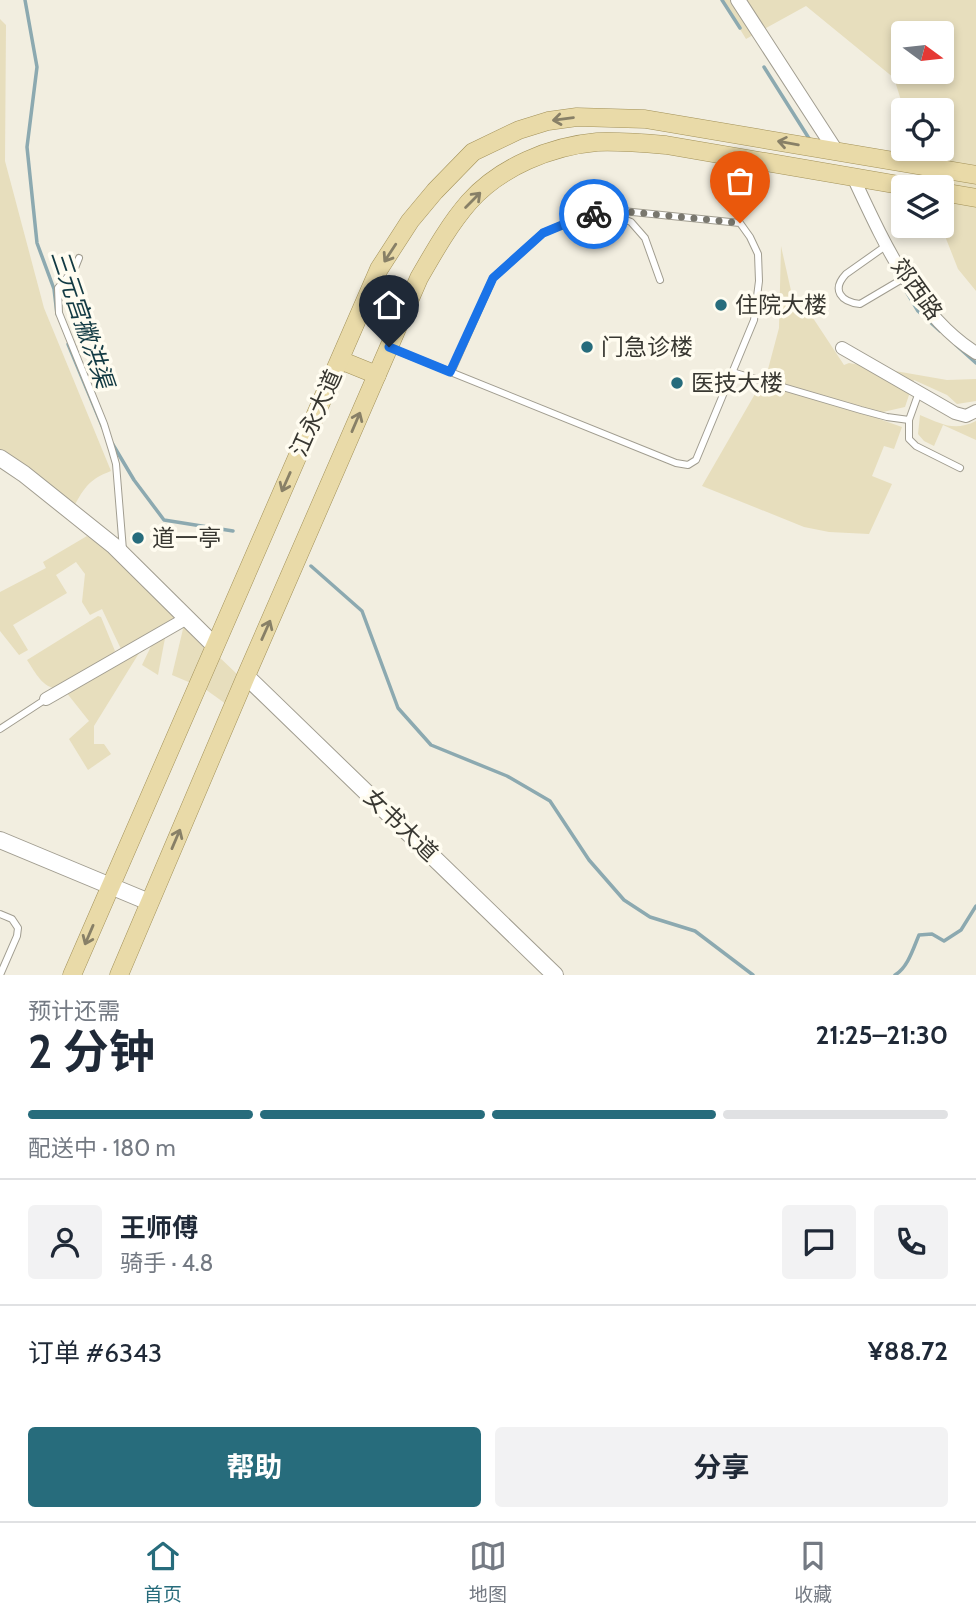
<!DOCTYPE html>
<html lang="zh">
<meta charset="utf-8">
<style>
body{margin:0;font-family:Cabin,"Noto Sans SC",sans-serif;background:#f2f2f3;color:#1f2937;height:100vh;display:flex;flex-direction:column;font-size:26px;white-space:nowrap}
*{box-sizing:border-box;margin:0}
p{font-size:23px;color:#747a83}
.icon{flex:none;width:38px;height:38px;fill:none;stroke:currentColor;stroke-width:2;stroke-linecap:round;stroke-linejoin:round}
.map{position:relative;height:975px;overflow:hidden}
.side{display:flex;flex-direction:column;background:#fff;flex:1}
.side>*{flex:none}
.needle{width:46px;rotate:105deg}
.tools{position:absolute;left:891px;top:21px;display:grid;gap:14px}
.tools a{display:grid;place-items:center;width:63px;height:63px;border-radius:7px;background:#fff;box-shadow:0 4px 10px #0003;font-size:35px}
.pin{position:absolute;display:grid;place-items:center;width:60px;height:60px;color:#fff;margin:-72px -30px;border-radius:50% 50% 50% 0;rotate:-45deg;box-shadow:0 0 7px #0007}
.pin .icon{rotate:45deg}
.courier{position:absolute;display:grid;place-items:center;width:70px;height:70px;margin:-35px;border:5px solid #1a73e8;border-radius:50%;background:#fff;color:#222;box-shadow:0 2px 9px #0007}
.overview em{font-style:normal;font-weight:700}
.overview div{display:flex;flex-direction:column-reverse}
.overview{display:flex;align-items:center;justify-content:space-between;height:119px;padding:0 28px}
h1{font-size:46px;font-weight:700;line-height:52px}
.bar{display:grid;grid-template-columns:repeat(4,1fr);gap:10px 7px;align-content:center;height:84px;padding:0 28px}
.bar i{height:9px;border-radius:5px;background:#e0e1e3}
.bar .selected{background:#276c7c}
.bar p{grid-column:span 4}
.line{display:flex;align-items:center;gap:18px;padding:0 28px;border-top:2px solid #e0e1e3}
.line div{flex:1}
.round{display:grid;place-items:center;flex:none;width:74px;height:74px;border-radius:7px;background:#f2f2f3}
.primary-button{display:flex;gap:14px;margin-top:auto;padding:14px 28px}
.primary-button a{flex:1;height:80px;border-radius:7px;background:#276c7c;color:#fff;font-size:28px;font-weight:700;line-height:80px;text-align:center}
.primary-button a+a{background:#f2f2f3;color:#1f2937}
.tab-bar{display:flex;justify-content:space-around;align-items:center;height:98px;border-top:2px solid #e0e1e3;background:#fff;font-size:19px;color:#747a83}
.tab-bar a{display:grid;justify-items:center;gap:4px}
.tab-bar .selected{color:#276c7c}
.map>svg:first-child{display:block}
.green{fill:#e7debd;fill-rule:evenodd}
.lines{fill:none;stroke-linecap:round;stroke-linejoin:round}
.stream{stroke:#8ca9b0;stroke-width:3.5}
.service-casing{stroke:#a19d90;stroke-width:8}
.minor-casing{stroke:#a19d90;stroke-width:14}
.tertiary-casing{stroke:#a19d90;stroke-width:16}
.secondary-casing{stroke:#a19d90;stroke-width:18}
.primary-casing{stroke:#a29159;stroke-width:19}
.service{stroke:#fff;stroke-width:6}
.minor{stroke:#fff;stroke-width:12}
.tertiary{stroke:#fff;stroke-width:14}
.secondary{stroke:#fff;stroke-width:16}
.primary{stroke:#e9daa8;stroke-width:18}
.oneway{stroke:#888067}
.done{stroke:#79776e;stroke-width:7;stroke-dasharray:0 12.6}
.route{stroke:#1a73e8;stroke-width:9}
.poi-dot{fill:#276c7c;stroke:#fffcf0;stroke-width:2.5}
.labels{text-anchor:middle;stroke-width:7;stroke-linejoin:round;paint-order:stroke}
.street-label{font-size:23px;fill:#383731;stroke:#fffcf0}
.poi-label{font-size:23px;fill:#383731;stroke:#fffcf0;text-anchor:start}
.water-label{font-size:24px;font-style:italic;fill:#123a43;stroke:#fffcf0}
</style>
<div class="map">
<svg width="976" height="975" viewBox="0 0 976 975">
<rect width="100%" height="100%" fill="#f2eee0"/>
<g class="green">
<path d="M722,0H976V291L958,269L941,226L942,187H926L915,149H942V110H904L894,78L806,6L746,39ZM903,33H942V72H903Z"/>
<path d="M0,19L6,25L5,161L44,308L111,471C87,480 83,490 71,512L0,458Z"/>
<polygon points="781,246 794,304 811,315 844,365 849,363 947,380 976,379 976,401 957,404 947,395 914,380 905,407 874,414 879,419 902,427 894,449 884,446 872,476 892,484 869,534 829,532 804,527 702,486 767,373 779,328"/>
<path d="M920,415C942,424 954,432 976,421V440L943,425L934,446L924,441L918,434Z"/>
<path d="M87,536C121,559 148,588 177,616L121,649L102,609L90,615L82,602L85,574L76,562L56,575L67,593L13,625L28,650L19,655L0,631V592L46,568L43,562Z"/>
<path d="M98,616L101,617L115,651L113,653L59,689C42,688 36,673 27,660Z"/>
<polygon points="181,626 194,633 239,676 226,704 205,689 172,675 183,629"/>
<polygon points="166,633 158,675 142,665 154,640"/>
<polygon points="144,645 94,726 94,744 104,744 111,754 88,770 69,739 89,721 66,692"/>
</g>
<g class="lines">
<g class="stream">
<polyline points="25,0 37,67 27,147 37,243 54,289 57,314"/>
<polyline points="722,0 740,28"/>
<polyline points="764,67 810,140"/>
<polyline points="903,286 918,311 940,331"/>
<polyline points="68,344 103,428"/>
<polyline points="956,345 976,363"/>
<polyline points="112,443 134,480 164,520 233,531"/>
<polyline points="311,566 362,611 398,708 431,745 507,776 550,801 589,860 624,900 650,917 695,931 753,975"/>
<path d="M895,975C908,967 913,949 919,935L932,934L944,941L961,930L976,906"/>
</g>
<defs>
<g id="service">
<polyline points="606,212 631,222 645,238 660,280"/>
<path d="M887,245L846,274C831,290 841,302 860,304L904,278"/>
<polyline points="79,258 75,268 58,288 59,313 104,424 112,450 116,464 123,550"/>
<polyline points="391,348 676,463 688,465 696,460 754,320 759,281 758,254 750,237 740,223 613,210 579,218 543,233 493,278 451,372"/>
<polyline points="732,372 861,410 887,417 909,420"/>
<polyline points="919,392 909,420 909,439 916,446 960,468"/>
<polyline points="0,729 46,699"/>
<polyline points="0,914 12,919 18,928 17,936 0,975"/>
</g>
<g id="minor">
<path d="M853,177C883,241 915,314 976,353"/>
<polyline points="842,348 955,413 966,416 976,411"/>
<polyline points="46,699 187,618"/>
</g>
<polyline id="tertiary" points="738,0 836,151"/>
<g id="secondary">
<polyline points="0,458 24,474 114,546 215,646"/>
<polyline points="246,676 555,975"/>
<polyline points="0,840 149,902"/>
</g>
<g id="primary">
<polyline points="942,192 976,198"/>
<polyline points="340,360 377,375"/>
<polyline points="72,975 379,269 410,221 435,191 473,152 519,130 548,121 577,117 645,119 976,175"/>
<path d="M119,975L246,676L419,278C434,252 449,225 469,202C500,167 551,146 597,142C620,141 643,143 666,145L911,187"/>
</g>
</defs>
<use href="#service" class="service-casing"/>
<use href="#minor" class="minor-casing"/>
<use href="#tertiary" class="tertiary-casing"/>
<use href="#secondary" class="secondary-casing"/>
<use href="#primary" class="primary-casing"/>
<use href="#service" class="service"/>
<use href="#minor" class="minor"/>
<use href="#tertiary" class="tertiary"/>
<use href="#secondary" class="secondary"/>
<use href="#primary" class="primary"/>
</g>
<defs><path id="oneway-shaft" d="M-6 0H5M1.5-3L5.5 0L1.5 3" fill="none" stroke-width="1.6" stroke-linecap="round" stroke-linejoin="round" transform="scale(1.75)"/></defs>
<g class="oneway">
<use href="#oneway-shaft" transform="translate(563 119) rotate(173)"/>
<use href="#oneway-shaft" transform="translate(788 143) rotate(-170)"/>
<use href="#oneway-shaft" transform="translate(473 200) rotate(-45)"/>
<use href="#oneway-shaft" transform="translate(390 253) rotate(123)"/>
<use href="#oneway-shaft" transform="translate(356 422) rotate(-67)"/>
<use href="#oneway-shaft" transform="translate(286 482) rotate(114)"/>
<use href="#oneway-shaft" transform="translate(266 630) rotate(-66)"/>
<use href="#oneway-shaft" transform="translate(176 839) rotate(-67)"/>
<use href="#oneway-shaft" transform="translate(89 935) rotate(113)"/>
</g>
<g class="lines">
<polyline class="done" points="594,214 612,210 740,223"/>
<polyline class="route" points="389,347 450,372 493,278 543,233 579,218 594,214"/>
</g>
<g class="poi-dot">
<circle cx="721" cy="305" r="7"/>
<circle cx="587" cy="347" r="7"/>
<circle cx="677" cy="383" r="7"/>
<circle cx="138" cy="538" r="7"/>
</g>
<g class="labels">
<g class="street-label">
<text transform="translate(917 289) rotate(54)" y="8">郊西路</text>
<text transform="translate(316 413) rotate(-66)" y="8">江永大道</text>
<text transform="translate(401 825) rotate(44)" y="8">女书大道</text>
</g>
<g class="poi-label">
<text x="735" y="313">住院大楼</text>
<text x="601" y="355">门急诊楼</text>
<text x="691" y="391">医技大楼</text>
<text x="152" y="546">道一亭</text>
</g>
<g class="water-label">
<text transform="translate(82 319) rotate(71)" y="8">三元宫撇洪渠</text>
</g>
</g>
</svg>
<div class="tools">
<a><svg class="needle" viewBox="-14 -14 28 28"><path d="M0-13l5 13h-10z" fill="#e53935"/><path d="M0 13l5-13h-10z" fill="#747a83"/></svg></a>
<a><svg class="icon" aria-label="locate" viewBox="0 0 24 24"><circle cx="12" cy="12" r="6"/><path d="M12 2v4M12 18v4M2 12h4M18 12h4"/></svg></a>
<a><svg class="icon" aria-label="layers" viewBox="0 0 24 24"><path d="M12 4l9 5-9 5-9-5zM3 14l9 5 9-5"/></svg></a>
</div>
<div class="pin" style="left:740px;top:223px;background:#ea580c"><svg class="icon" aria-label="bag" viewBox="0 0 24 24"><path d="M5 8h14l-1 12H6zM9 8a3 3 0 0 1 6 0"/></svg></div>
<div class="pin" style="left:389px;top:347px;background:#1f2937"><svg class="icon" aria-label="home" viewBox="0 0 24 24"><path d="M3 11l9-7 9 7M6 9v11h12V9"/></svg></div>
<div class="courier" style="left:594px;top:214px"><svg class="icon" aria-label="bike" viewBox="0 0 24 24"><circle cx="6" cy="16" r="4"/><circle cx="18" cy="16" r="4"/><path d="M6 16l4-8h5l3 8M10 8l3 8H6M13 5h3"/></svg></div>
</div>
<section class="side">
<div class="overview"><div><h1>2 分钟</h1><p>预计还需</p></div><em>21:25–21:30</em></div>
<div class="bar"><i class="selected"></i><i class="selected"></i><i class="selected"></i><i></i><p>配送中 · 180 m</p></div>
<div class="line" style="height:126px"><a class="round"><svg class="icon" aria-label="person" viewBox="0 0 24 24"><circle cx="12" cy="8" r="4"/><path d="M4 21q1-7 8-7t8 7"/></svg></a><div><b>王师傅</b><p>骑手 · 4.8</p></div><a class="round"><svg class="icon" aria-label="chat" viewBox="0 0 24 24"><path d="M4 5h16v11H9l-5 4z"/></svg></a><a class="round"><svg class="icon" aria-label="phone" viewBox="0 0 24 24"><path d="M5 4h4l2 5-3 2q2 4 5 5l2-3 5 2v4C11 20 4 13 5 4z"/></svg></a></div>
<div class="line" style="height:91px"><div>订单 #6343</div><b>¥88.72</b></div>
<div class="primary-button"><a>帮助</a><a>分享</a></div>
</section>
<nav class="tab-bar">
<a class="selected"><svg class="icon" aria-label="home" viewBox="0 0 24 24"><path d="M3 11l9-7 9 7M6 9v11h12V9"/></svg>首页</a>
<a><svg class="icon" aria-label="map" viewBox="0 0 24 24"><path d="M3 6l6-2 6 2 6-2v14l-6 2-6-2-6 2zM9 4v14M15 6v14"/></svg>地图</a>
<a><svg class="icon" aria-label="saved" viewBox="0 0 24 24"><path d="M7 4h10v16l-5-4-5 4z"/></svg>收藏</a>
</nav>
